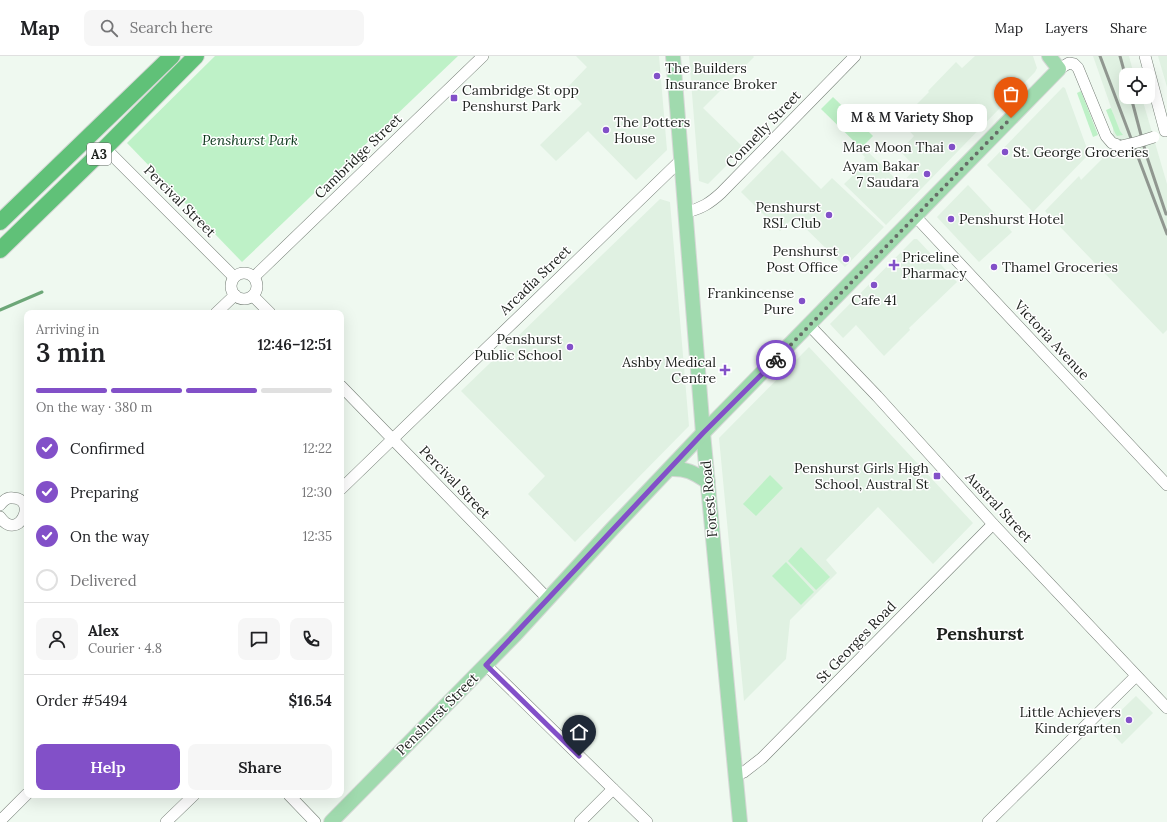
<!DOCTYPE html>
<meta charset="utf-8">
<style>
body{margin:0;font-family:Lora,serif;background:#f6f6f6;color:#202124;height:100vh;display:flex;flex-direction:column;font-size:15px;white-space:nowrap}
*{box-sizing:border-box;margin:0}
p{font-size:13px;color:#757577}
.icon{flex:none;width:22px;height:22px;fill:none;stroke:currentColor;stroke-width:2;stroke-linecap:round;stroke-linejoin:round}
.map{position:relative;flex:1;overflow:hidden}
.sheet{position:absolute;left:24px;top:254px;width:320px;height:488px;display:flex;flex-direction:column;background:#fff;border-radius:8px;box-shadow:0 4px 16px #0002}
.sheet>*{flex:none}
.controls{position:absolute;left:1119px;top:12px;display:grid;gap:8px}
.controls a{display:grid;place-items:center;width:36px;height:36px;border-radius:8px;background:#fff;box-shadow:0 4px 16px #0002;font-size:20px}
.pin{position:absolute;display:grid;place-items:center;width:34px;height:34px;color:#fff;margin:-41px -17px;border-radius:50% 50% 50% 0;rotate:-45deg;box-shadow:0 0 4px #0007}
.pin .icon{rotate:45deg}
.courier{position:absolute;display:grid;place-items:center;width:40px;height:40px;margin:-20px;border:3px solid #8250c8;border-radius:50%;background:#fff;color:#222;box-shadow:0 1px 5px #0007}
.bubble{position:absolute;height:28px;border-radius:8px;background:#fff;box-shadow:0 4px 16px #0002;font-size:13px;font-weight:600;line-height:28px;text-align:center}
.headline em{font-style:normal;font-weight:600}
.headline div{display:flex;flex-direction:column-reverse}
.headline{display:flex;align-items:center;justify-content:space-between;height:68px;padding:0 12px}
h1{font-size:26px;font-weight:600;line-height:30px}
.bar{display:grid;grid-template-columns:repeat(4,1fr);gap:6px 4px;align-content:center;height:48px;padding:0 12px}
.bar i{height:5px;border-radius:3px;background:#e0e0e0}
.bar .current{background:#8250c8}
.bar p{grid-column:span 4}
.line{display:flex;align-items:center;gap:10px;padding:0 12px;border-top:1px solid #e0e0e0}
.line div{flex:1}
.round{display:grid;place-items:center;flex:none;width:42px;height:42px;border-radius:8px;background:#f6f6f6}
ol{padding:0 12px;list-style:none}
li{display:flex;align-items:center;gap:12px;height:44px}
li p{margin-inline-start:auto}
li .icon{padding:4px;border-radius:50%;background:#8250c8;color:#fff;stroke-width:4}
li:last-child{color:#757577}
li i{width:22px;height:22px;border:2px solid #e0e0e0;border-radius:50%}
.cta{display:flex;gap:8px;margin-top:auto;padding:8px 12px}
.cta a{flex:1;height:46px;border-radius:8px;background:#8250c8;color:#fff;font-size:16px;font-weight:600;line-height:46px;text-align:center}
.cta a+a{background:#f6f6f6;color:#202124}
header{display:flex;align-items:center;gap:24px;box-sizing:border-box;height:56px;padding:0 20px;background:#fff;border-bottom:1px solid #e0e0e0}
header strong{font-size:19px}
nav{display:flex;gap:22px;margin-inline-start:auto;font-size:14px}
.search{width:280px;height:36px;background:#f6f6f6;display:flex;align-items:center;gap:10px;box-sizing:border-box;padding:0 14px;border-radius:8px;color:#757577;font-size:15px}
.map>svg:first-child{display:block}
.built{fill:#e0f1e2}
.green{fill:#bef1c7}
.lines{fill:none;stroke-linecap:round;stroke-linejoin:round}
.stream{stroke:#6da778;stroke-width:3}
.minor-casing{stroke:#767f77;stroke-width:12}
.major-casing{stroke:#d6d7d6;stroke-width:16}
.highway-casing{stroke:#d6d7d6;stroke-width:18}
.minor{stroke:#fff;stroke-width:11}
.major{stroke:#a0daae;stroke-width:14}
.highway{stroke:#60c178;stroke-width:16}
.rail{stroke:#909790;stroke-width:3}
.minor-bridge-casing{stroke:#767f77;stroke-width:12;stroke-linecap:butt}
.minor-bridge{stroke:#fff;stroke-width:11}
.done{stroke:#666d67;stroke-width:4;stroke-dasharray:0 7.2}
.route{stroke:#8250c8;stroke-width:5}
.poi-dot{fill:#8250c8;stroke:#fff;stroke-width:1.5}
.labels{text-anchor:middle;stroke-width:3;stroke-linejoin:round;paint-order:stroke}
.shield{fill:#fff;stroke:#616461;stroke-width:1}
.shield-label{font-size:13px;font-weight:bold;fill:#1d211d}
.poi-label{font-size:14px;fill:#1d211d;stroke:#fff;text-anchor:end}
.street-label{font-size:14px;fill:#1d211d;stroke:#fff}
.park-label{font-size:14px;font-style:italic;fill:#083517;stroke:#fff}
.district-label{font-size:18px;font-weight:bold;fill:#1d211d;stroke:#fff}
</style>
<header>
<strong>Map</strong>
<div class="search"><svg class="icon" aria-label="search" viewBox="0 0 24 24"><circle cx="10" cy="10" r="6"/><path d="M15 15l6 6"/></svg>Search here</div>
<nav><a>Map</a><a>Layers</a><a>Share</a></nav>
</header>
<div class="map">
<svg width="1167" height="766" viewBox="0 0 1167 766">
<rect width="100%" height="100%" fill="#eff9f0"/>
<g class="built">
<polygon points="576,0 659,0 667,94 636,124 588,75 556,105 540,89 582,48 567,32 587,11"/>
<polygon points="689,0 753,0 754,1 703,52 744,92 708,128 699,125"/>
<polygon points="975,0 1033,0 1037,12 1035,16 886,169 844,128 867,106 864,103 865,101 859,95 863,91 901,128 916,112 900,95 914,80 900,65 929,36 928,35 956,6 962,12"/>
<polygon points="1093,0 1129,0 1134,19 1126,19 1126,41 1139,41 1142,42 1167,128 1167,274 1163,278 1045,155 1079,120 1081,124 1102,103 1100,98 1113,100 1113,57"/>
<polygon points="1158,0 1167,0 1167,31"/>
<polygon points="1063,31 1065,32 1089,98 1033,156 987,109"/>
<polygon points="782,94 821,133 832,122 884,171 845,211 794,161 780,175 741,136"/>
<polygon points="968,129 1012,176 979,206 937,161"/>
<polygon points="660,143 670,146 689,370 575,486 528,438 545,420 461,335"/>
<polygon points="914,183 917,183 957,226 909,272 910,274 884,300 856,269 843,282 830,268"/>
<polygon points="809,291 973,467 933,508 878,451 826,504 837,517 790,564 786,603 744,645 719,382"/>
<polygon points="1136,640 1153,657 1122,688 1105,670"/>
</g>
<g class="green">
<polygon points="215,0 458,0 242,206 127,87"/>
<polygon points="1081,35 1098,79 1093,81 1077,37"/>
<polygon points="833,41 873,80 861,92 821,53"/>
<polygon points="1111,52 1120,75 1123,79 1117,80 1115,77 1106,54"/>
<polygon points="770,419 783,432 756,460 743,448"/>
<polygon points="801,491 830,521 816,534 788,505"/>
<polygon points="786,506 814,536 801,549 772,520"/>
</g>
<g class="lines">
<polyline class="stream" points="0,254 42,236"/>
<defs>
<g id="minor">
<polyline points="1145,0 1165,75"/>
<polyline points="1059,13 1069,7 1074,8 1078,12 1106,80 1112,87 1121,90"/>
<polyline points="105,92 234,221"/>
<path d="M686,156C701,153 710,147 721,137L855,0"/>
<polyline points="915,160 1167,429"/>
<circle cx="244" cy="230" r="13"/>
<polyline points="254,221 483,0"/>
<polyline points="253,240 270,257"/>
<polyline points="216,257 235,239"/>
<polyline points="809,269 877,340 993,468 1167,652"/>
<polyline points="341,330 548,543"/>
<polyline points="341,433 682,103"/>
<path d="M0,449C3,445 7,441 13,442C39,443 18,487 0,461"/>
<polyline points="486,609 647,766"/>
<polyline points="735,720 744,716 762,702 993,468"/>
<polyline points="289,739 315,766"/>
<polyline points="0,765 27,738"/>
<polyline points="166,766 194,739"/>
<polyline points="580,766 613,733"/>
<polyline points="988,766 1136,620"/>
</g>
<g id="major">
<polyline points="673,0 703,377 740,766"/>
<path d="M670,413C687,412 694,417 708,426"/>
<polyline points="331,766 514,580 612,473 703,377 1059,13 1049,0"/>
</g>
<g id="highway">
<polyline points="0,166 172,0"/>
<polyline points="0,194 105,92 196,0"/>
</g>
</defs>
<use href="#minor" class="minor-casing"/>
<use href="#major" class="major-casing"/>
<use href="#highway" class="highway-casing"/>
<use href="#minor" class="minor"/>
<use href="#major" class="major"/>
<use href="#highway" class="highway"/>
<g class="rail">
<polyline points="1100,0 1167,178"/>
<polyline points="1120,0 1126,22"/>
<polyline points="1131,41 1146,98 1166,158"/>
</g>
<defs>
<polyline id="minor-bridge" points="1121,90 1138,86 1154,81"/>
</defs>
<use href="#minor-bridge" class="minor-bridge-casing"/>
<use href="#minor-bridge" class="minor-bridge"/>
</g>
<g class="lines">
<polyline class="done" points="776,304 1011,62"/>
<polyline class="route" points="579,700 486,609 703,377 776,304"/>
</g>
<g class="poi-dot">
<circle cx="657" cy="20" r="4"/>
<rect x="450" y="38" width="8" height="8" rx="2"/>
<circle cx="606" cy="74" r="4"/>
<circle cx="952" cy="91" r="4"/>
<circle cx="1005" cy="96" r="4"/>
<circle cx="927" cy="118" r="4"/>
<circle cx="829" cy="159" r="4"/>
<circle cx="951" cy="163" r="4"/>
<circle cx="846" cy="203" r="4"/>
<path d="M892 203h4v4h4v4h-4v4h-4v-4h-4v-4h4z"/>
<circle cx="994" cy="211" r="4"/>
<circle cx="874" cy="229" r="4"/>
<circle cx="802" cy="245" r="4"/>
<circle cx="570" cy="291" r="4"/>
<path d="M723 308h4v4h4v4h-4v4h-4v-4h-4v-4h4z"/>
<rect x="933" y="416" width="8" height="8" rx="2"/>
<circle cx="1129" cy="664" r="4"/>
</g>
<g class="labels">
<rect class="shield" x="87" y="87" width="24" height="22" rx="3"/>
<g class="shield-label">
<text x="99" y="103">A3</text>
</g>
<g class="poi-label">
<text x="665" y="17" text-anchor="start">The Builders<tspan x="665" dy="16">Insurance Broker</tspan></text>
<text x="462" y="39" text-anchor="start">Cambridge St opp<tspan x="462" dy="16">Penshurst Park</tspan></text>
<text x="614" y="71" text-anchor="start">The Potters<tspan x="614" dy="16">House</tspan></text>
<text x="944" y="96">Mae Moon Thai</text>
<text x="1013" y="101" text-anchor="start">St. George Groceries</text>
<text x="919" y="115">Ayam Bakar<tspan x="919" dy="16">7 Saudara</tspan></text>
<text x="821" y="156">Penshurst<tspan x="821" dy="16">RSL Club</tspan></text>
<text x="959" y="168" text-anchor="start">Penshurst Hotel</text>
<text x="838" y="200">Penshurst<tspan x="838" dy="16">Post Office</tspan></text>
<text x="902" y="206" text-anchor="start">Priceline<tspan x="902" dy="16">Pharmacy</tspan></text>
<text x="1002" y="216" text-anchor="start">Thamel Groceries</text>
<text x="794" y="242">Frankincense<tspan x="794" dy="16">Pure</tspan></text>
<text x="874" y="249" text-anchor="middle">Cafe 41</text>
<text x="562" y="288">Penshurst<tspan x="562" dy="16">Public School</tspan></text>
<text x="716" y="311">Ashby Medical<tspan x="716" dy="16">Centre</tspan></text>
<text x="929" y="417">Penshurst Girls High<tspan x="929" dy="16">School, Austral St</tspan></text>
<text x="1121" y="661">Little Achievers<tspan x="1121" dy="16">Kindergarten</tspan></text>
</g>
<g class="street-label">
<text transform="translate(763 73) rotate(-46)" y="5">Connelly Street</text>
<text transform="translate(358 100) rotate(-44)" y="5">Cambridge Street</text>
<text transform="translate(180 145) rotate(45)" y="5">Percival Street</text>
<text transform="translate(535 224) rotate(-44)" y="5">Arcadia Street</text>
<text transform="translate(1052 284) rotate(47)" y="5">Victoria Avenue</text>
<text transform="translate(455 426) rotate(46)" y="5">Percival Street</text>
<text transform="translate(709 443) rotate(-95)" y="5">Forest Road</text>
<text transform="translate(999 451) rotate(47)" y="5">Austral Street</text>
<text transform="translate(856 586) rotate(-46)" y="5">St Georges Road</text>
<text transform="translate(437 658) rotate(-45)" y="5">Penshurst Street</text>
</g>
<g class="park-label">
<text x="250" y="89">Penshurst Park</text>
</g>
<g class="district-label">
<text x="980" y="584">Penshurst</text>
</g>
</g>
</svg>
<div class="controls">
<a><svg class="icon" aria-label="locate" viewBox="0 0 24 24"><circle cx="12" cy="12" r="6"/><path d="M12 2v4M12 18v4M2 12h4M18 12h4"/></svg></a>
</div>
<div class="pin" style="left:1011px;top:62px;background:#ea580c"><svg class="icon" aria-label="bag" viewBox="0 0 24 24"><path d="M5 8h14l-1 12H6zM9 8a3 3 0 0 1 6 0"/></svg></div>
<div class="pin" style="left:579px;top:700px;background:#1f2937"><svg class="icon" aria-label="home" viewBox="0 0 24 24"><path d="M3 11l9-7 9 7M6 9v11h12V9"/></svg></div>
<div class="courier" style="left:776px;top:304px"><svg class="icon" aria-label="bike" viewBox="0 0 24 24"><circle cx="6" cy="16" r="4"/><circle cx="18" cy="16" r="4"/><path d="M6 16l4-8h5l3 8M10 8l3 8H6M13 5h3"/></svg></div>
<div class="bubble" style="left:837px;top:48px;width:150px">M &amp; M Variety Shop</div>
<section class="sheet">
<div class="headline"><div><h1>3 min</h1><p>Arriving in</p></div><em>12:46–12:51</em></div>
<div class="bar"><i class="current"></i><i class="current"></i><i class="current"></i><i></i><p>On the way · 380 m</p></div>
<ol>
<li><svg class="icon" aria-label="check" viewBox="0 0 24 24"><path d="M5 12l5 5 9-10"/></svg>Confirmed<p>12:22</p></li>
<li><svg class="icon" aria-label="check" viewBox="0 0 24 24"><path d="M5 12l5 5 9-10"/></svg>Preparing<p>12:30</p></li>
<li><svg class="icon" aria-label="check" viewBox="0 0 24 24"><path d="M5 12l5 5 9-10"/></svg>On the way<p>12:35</p></li>
<li><i></i>Delivered</li>
</ol>
<div class="line" style="height:72px"><a class="round"><svg class="icon" aria-label="person" viewBox="0 0 24 24"><circle cx="12" cy="8" r="4"/><path d="M4 21q1-7 8-7t8 7"/></svg></a><div><b>Alex</b><p>Courier · 4.8</p></div><a class="round"><svg class="icon" aria-label="chat" viewBox="0 0 24 24"><path d="M4 5h16v11H9l-5 4z"/></svg></a><a class="round"><svg class="icon" aria-label="phone" viewBox="0 0 24 24"><path d="M5 4h4l2 5-3 2q2 4 5 5l2-3 5 2v4C11 20 4 13 5 4z"/></svg></a></div>
<div class="line" style="height:52px"><div>Order #5494</div><b>$16.54</b></div>
<div class="cta"><a>Help</a><a>Share</a></div>
</section>
</div>
